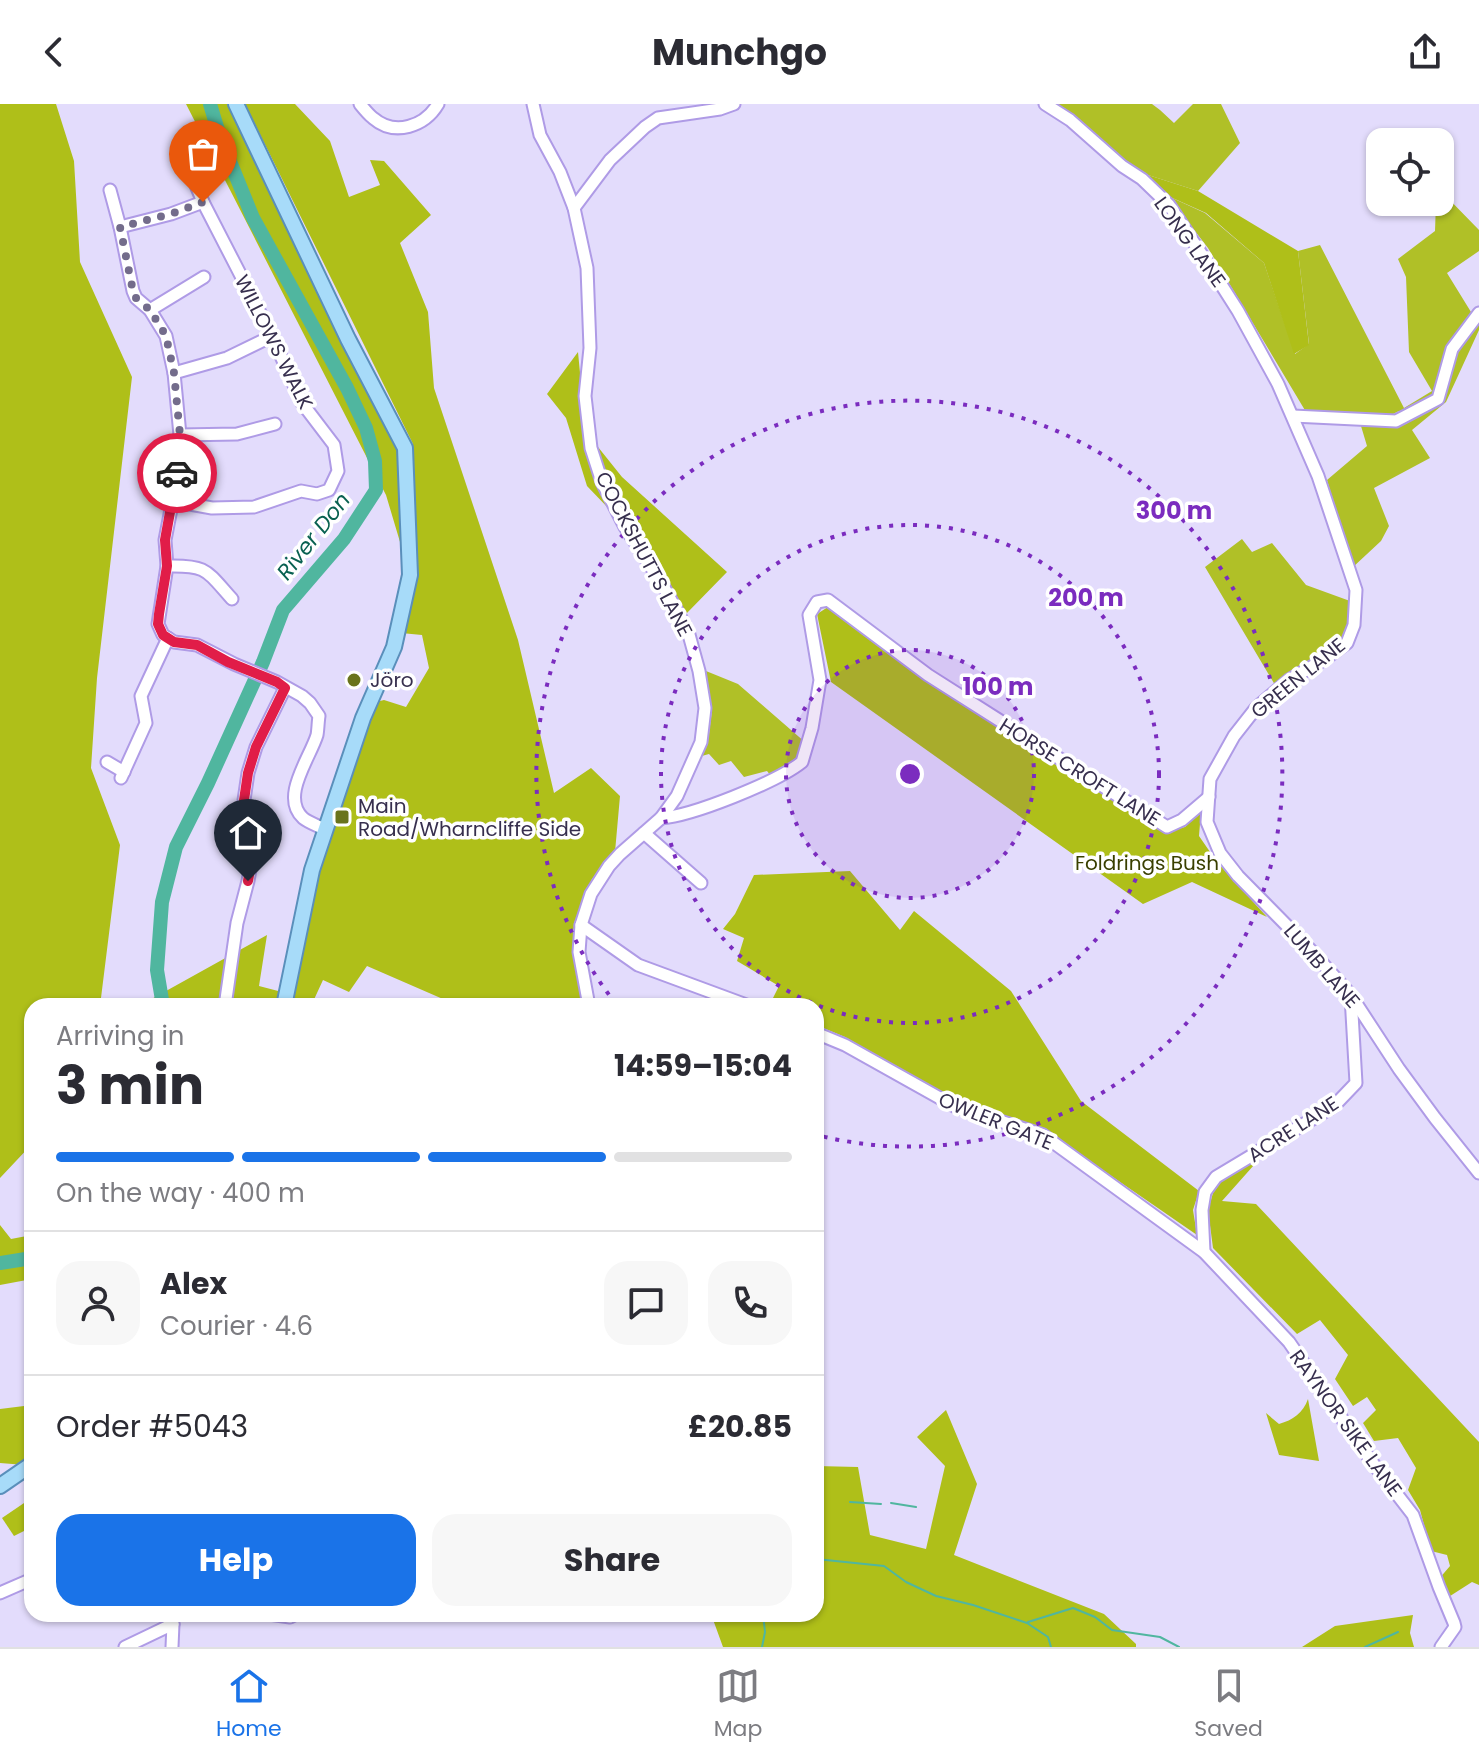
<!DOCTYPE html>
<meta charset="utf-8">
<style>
body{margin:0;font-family:Poppins,sans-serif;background:#f7f7f7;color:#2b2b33;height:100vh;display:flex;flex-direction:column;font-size:30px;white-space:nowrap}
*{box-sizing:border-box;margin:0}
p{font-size:26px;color:#7c7c81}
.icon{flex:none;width:44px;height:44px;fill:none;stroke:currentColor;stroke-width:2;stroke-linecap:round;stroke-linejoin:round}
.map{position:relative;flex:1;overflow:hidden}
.drawer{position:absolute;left:24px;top:894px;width:800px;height:624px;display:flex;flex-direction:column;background:#fff;border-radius:24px;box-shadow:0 2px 6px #0004}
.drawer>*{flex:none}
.buttons{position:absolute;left:1366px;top:24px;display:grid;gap:16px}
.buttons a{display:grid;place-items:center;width:88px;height:88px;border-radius:16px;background:#fff;box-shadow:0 2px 6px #0004;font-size:40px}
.pin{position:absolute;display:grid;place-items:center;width:68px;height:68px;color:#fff;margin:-82px -34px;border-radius:50% 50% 50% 0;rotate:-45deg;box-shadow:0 0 8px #0007}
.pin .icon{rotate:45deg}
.courier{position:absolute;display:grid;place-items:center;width:80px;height:80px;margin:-40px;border:6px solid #e11d48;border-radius:50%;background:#fff;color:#222;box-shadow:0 2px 10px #0007}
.head em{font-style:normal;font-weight:700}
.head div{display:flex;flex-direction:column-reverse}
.head{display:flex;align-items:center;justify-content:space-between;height:136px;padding:0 32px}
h1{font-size:52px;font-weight:700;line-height:60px}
.bar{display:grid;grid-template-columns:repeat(4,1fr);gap:12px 8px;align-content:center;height:96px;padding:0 32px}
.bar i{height:10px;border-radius:6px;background:#e1e1e2}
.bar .selected{background:#1a73e8}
.bar p{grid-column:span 4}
.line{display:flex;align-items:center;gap:20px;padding:0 32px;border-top:2px solid #e1e1e2}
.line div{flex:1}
.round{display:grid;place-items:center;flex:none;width:84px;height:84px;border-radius:24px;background:#f7f7f7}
.cta{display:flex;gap:16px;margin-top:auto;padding:16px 32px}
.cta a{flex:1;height:92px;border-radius:24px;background:#1a73e8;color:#fff;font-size:32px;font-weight:700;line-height:92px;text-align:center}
.cta a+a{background:#f7f7f7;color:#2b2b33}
header{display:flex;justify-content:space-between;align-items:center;height:104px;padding:0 32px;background:#fff;font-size:36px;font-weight:700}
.tab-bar{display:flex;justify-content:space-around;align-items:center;height:112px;border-top:2px solid #e1e1e2;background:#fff;font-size:22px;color:#7c7c81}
.tab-bar a{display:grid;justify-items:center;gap:4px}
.tab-bar .selected{color:#1a73e8}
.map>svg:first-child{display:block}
.green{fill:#b0c027}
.forest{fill:#afbf19}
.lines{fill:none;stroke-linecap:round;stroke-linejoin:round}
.stream{stroke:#50b69f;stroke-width:2}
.river{stroke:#50b69f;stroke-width:14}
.minor-casing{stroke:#af9be6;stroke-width:15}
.major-casing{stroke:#5a8fbb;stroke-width:18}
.minor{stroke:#fff;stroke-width:11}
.major{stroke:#a7dbf9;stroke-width:14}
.done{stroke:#736c8b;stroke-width:8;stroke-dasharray:0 14.4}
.route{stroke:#e11d48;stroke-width:10}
.ring{fill:none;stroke:#7b2cbf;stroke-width:4;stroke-dasharray:4 8}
.poi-dot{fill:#69731c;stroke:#fff;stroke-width:3}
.labels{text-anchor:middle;stroke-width:7;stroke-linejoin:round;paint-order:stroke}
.street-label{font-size:20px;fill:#372f4e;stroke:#fff}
.poi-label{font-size:20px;fill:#372f4e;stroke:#fff;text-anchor:start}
.park-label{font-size:20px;fill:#393f00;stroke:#fff}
.water-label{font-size:22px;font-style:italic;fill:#096151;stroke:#fff}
.centre{fill:#7b2cbf;stroke:#fff;stroke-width:4}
.ring-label{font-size:24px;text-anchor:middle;font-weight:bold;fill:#7b2cbf;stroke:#fff;stroke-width:7;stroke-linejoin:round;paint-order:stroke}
</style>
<header><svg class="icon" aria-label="back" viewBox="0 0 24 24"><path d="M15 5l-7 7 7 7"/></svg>Munchgo<svg class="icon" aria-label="share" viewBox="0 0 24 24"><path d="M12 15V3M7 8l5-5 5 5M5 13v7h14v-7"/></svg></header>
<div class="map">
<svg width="1479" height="1543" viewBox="0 0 1479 1543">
<rect width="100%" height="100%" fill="#e3dcfc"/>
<g class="green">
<polygon points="1057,0 1152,0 1160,6 1174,19 1193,0 1221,0 1240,39 1198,87 1145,70 1126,57"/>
<polygon points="1440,86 1479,126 1479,147 1447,169 1479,221 1479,226 1446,298 1412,326 1430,354 1374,384 1389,422 1381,437 1352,464 1327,376 1367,342 1361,322 1396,323 1405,316 1399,307 1391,311 1306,308 1208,144 1168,92 1205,109 1264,159 1295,250 1309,240 1298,147 1320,141 1404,304 1432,287 1409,248 1406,173 1398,155 1435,127 1436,98 1440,98"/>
<polygon points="1242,435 1252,448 1272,439 1306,481 1350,497 1349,516 1341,538 1275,581 1205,463"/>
<polygon points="706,567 738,580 806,639 800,656 771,672 767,667 744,673 731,657 719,661 709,650 698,653 709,630 712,606"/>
</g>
<g class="forest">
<polygon points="0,0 56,0 74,57 80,158 132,273 97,574 91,664 120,741 100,902 32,902 32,1040 0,1074"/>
<polygon points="186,0 227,0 397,347 406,458 386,391"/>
<polygon points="245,0 295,0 330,37 349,93 380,81 370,56 384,57 431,111 400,139 428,208 434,284 518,536 554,689 591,664 620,692 615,748 592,775 573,827 583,902 459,902 367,862 349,888 323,876 311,902 289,902 318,766 372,599 384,596 406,603 429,564 422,531 401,529 415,468 413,340"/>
<polygon points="1145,70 1198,87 1298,147 1309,241 1294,250 1264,159 1206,109 1168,92"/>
<polygon points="578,248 582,290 611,407 587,382 566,314 547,290"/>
<polygon points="598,343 622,373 727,468 686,510 674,496 629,424 605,375"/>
<polygon points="828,503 919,572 1163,728 1185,723 1201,707 1199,732 1217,758 1267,813 1192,778 1143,800 831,578 817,510"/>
<polygon points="850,767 900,826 914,807 1011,887 1081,997 1199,1087 1193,1106 1197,1131 1046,1027 949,994 845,933 816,921 816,902 769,902 779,882 737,857 744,834 723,825 735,810 754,771"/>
<polygon points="267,831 259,882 282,888 278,902 139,902"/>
<polygon points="1262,1052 1222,1097 1256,1100 1479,1338 1479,1481 1472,1478 1447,1494 1438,1476 1450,1462 1447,1451 1431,1447 1420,1406 1408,1386 1416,1364 1398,1334 1374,1337 1363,1319 1376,1306 1367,1293 1353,1302 1335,1275 1348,1251 1320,1216 1297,1230 1213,1144 1208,1106 1216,1079"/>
<polygon points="0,1121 11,1135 32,1131 32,1175 0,1181"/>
<path d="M1308,1295L1319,1357L1279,1351L1266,1309L1279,1320C1293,1316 1303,1309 1308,1295Z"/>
<polygon points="32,1301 32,1356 25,1361 0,1359 0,1305"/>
<polygon points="946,1306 977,1380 954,1451 1104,1510 1136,1540 1136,1543 723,1543 711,1510 816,1510 816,1362 858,1363 870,1431 926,1445 945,1362 917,1333"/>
<polygon points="27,1397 32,1399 32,1423 14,1432 2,1414"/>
<polygon points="1413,1511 1410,1529 1414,1543 1302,1543 1335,1522"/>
</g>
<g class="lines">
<g class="stream">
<polyline points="850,1398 881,1400"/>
<polyline points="891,1399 916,1403"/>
<polyline points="816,1455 884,1462 906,1478 936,1492 973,1501 1027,1519 1048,1533 1051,1543"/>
<polyline points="1028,1518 1073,1504 1095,1513 1112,1526 1160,1533 1179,1543"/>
<polyline points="762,1543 765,1528 763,1510"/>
<polyline points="1365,1543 1398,1528"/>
</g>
<g class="river">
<polyline points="163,902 157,866 162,798 176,743 208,679 263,558 283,506 344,435 376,386 375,357 366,324 347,284 253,114 220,33 210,0"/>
<polyline points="0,1159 32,1154"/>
</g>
<defs>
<g id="minor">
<path d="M360,0C364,5 368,10 373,14C395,33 425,22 438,0"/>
<polyline points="533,0 540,31 560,68 574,104 587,164 590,244 585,292 591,344 602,378 625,423 662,480 688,527 699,567 705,604 701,638 677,692 661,714 620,750 609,762 591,790 581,821 579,848 589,902"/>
<polyline points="1045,0 1070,16 1122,62 1142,75 1169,101 1210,163 1238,207 1278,280 1318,372 1356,486 1354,521 1347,539 1325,555 1289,576 1256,604 1234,632 1210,675 1207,718 1220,749 1238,772 1306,841 1350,890 1399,965 1435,1014 1479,1069"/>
<path d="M110,86L120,123L133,187L136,194L150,206L166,232L174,269L180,331L177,374L165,436L167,462L158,520L163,531L174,538L197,541L234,560L277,578L302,592L310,599L319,612C318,618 318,626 317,631C310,654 280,693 303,714C309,719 319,722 326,726"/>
<polyline points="574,104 610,56 645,23 658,14 720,5 734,0"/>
<polyline points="120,123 171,110 203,98"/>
<polyline points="150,206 204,173"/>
<polyline points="174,269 227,254 272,232"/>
<polyline points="1293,312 1396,317 1438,295 1452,245 1479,209"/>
<polyline points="180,331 237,330 275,320"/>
<polyline points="173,397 212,404 254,403 301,387 317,390 329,386 338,367 334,341 302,299 272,232 203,98 193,74"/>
<path d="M167,462C207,461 206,466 232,495"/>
<polyline points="107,658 124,668"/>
<polyline points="121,674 146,619 141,592 168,534"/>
<path d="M661,714C692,712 777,678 802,658L812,624L820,576L809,511L817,498L828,496L928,571L1167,723L1182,716L1209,693"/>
<polyline points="644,729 701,779"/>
<polyline points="581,821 638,861 749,902"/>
<polyline points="225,902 237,819 248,777 252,754 244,696 248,669 256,643 285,584"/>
<polyline points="816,929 845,941 954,1002 1043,1031 1204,1148 1289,1238 1372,1358 1413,1411 1439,1483 1454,1519 1455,1523 1441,1543"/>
<polyline points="1204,1148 1202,1106 1205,1088 1216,1073 1334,1002 1356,979 1351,892"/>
<polyline points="0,1489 32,1475"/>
<polyline points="269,1510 290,1513 296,1510"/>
<polyline points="125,1543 173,1520 168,1510"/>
<polyline points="172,1543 173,1520"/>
</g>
<g id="major">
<polyline points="236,0 348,235 405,344 410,471 394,543 363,614 312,766 284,902"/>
<polyline points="0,1382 32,1360"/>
</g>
</defs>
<use href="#minor" class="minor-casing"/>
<use href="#major" class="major-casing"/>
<use href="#minor" class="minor"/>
<use href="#major" class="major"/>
</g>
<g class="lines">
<polyline class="done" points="177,369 180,331 174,269 166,232 150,206 136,194 133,187 120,123 171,110 203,98"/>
<polyline class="route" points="177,369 165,436 167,462 159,510 158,520 163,531 174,538 197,541 228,558 277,578 285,584 256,643 248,669 244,696 252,754 248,777"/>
</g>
<circle cx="910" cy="670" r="124" fill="#7b2cbf" fill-opacity=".12"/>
<g class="ring">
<circle cx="910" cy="670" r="124"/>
<circle cx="910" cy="670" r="249"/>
<path d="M616 900A373 373 0 1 1 817 1031"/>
</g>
<g class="poi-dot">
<circle cx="354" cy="576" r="8"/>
<rect x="334" y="705" width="16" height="16" rx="4"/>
</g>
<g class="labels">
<g class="street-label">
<text transform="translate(1190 138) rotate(54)" y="7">LONG LANE</text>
<text transform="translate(274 238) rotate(63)" y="7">WILLOWS WALK</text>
<text transform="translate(644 450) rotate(62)" y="7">COCKSHUTTS LANE</text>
<text transform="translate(1298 574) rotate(-39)" y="7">GREEN LANE</text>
<text transform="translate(1080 668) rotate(32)" y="7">HORSE CROFT LANE</text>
<text transform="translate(1322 862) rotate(49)" y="7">LUMB LANE</text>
<text transform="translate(996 1017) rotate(22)" y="7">OWLER GATE</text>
<text transform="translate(1293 1025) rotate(-33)" y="7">ACRE LANE</text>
<text transform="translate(1346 1319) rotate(54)" y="7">RAYNOR SIKE LANE</text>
</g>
<g class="poi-label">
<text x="370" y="583">Jöro</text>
<text x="358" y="709">Main<tspan x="358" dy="23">Road/Wharncliffe Side</tspan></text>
</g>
<g class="park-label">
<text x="1147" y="766">Foldrings Bush</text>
</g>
<g class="water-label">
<text transform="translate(313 432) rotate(-52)" y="8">River Don</text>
</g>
</g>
<circle cx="910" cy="670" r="12" class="centre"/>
<g class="ring-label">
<text x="1174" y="415">300 m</text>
<text x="1086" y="502">200 m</text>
<text x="998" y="591">100 m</text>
</g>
</svg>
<div class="buttons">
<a><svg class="icon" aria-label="locate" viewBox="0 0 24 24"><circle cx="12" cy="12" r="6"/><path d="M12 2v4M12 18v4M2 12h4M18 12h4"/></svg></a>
</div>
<div class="pin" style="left:203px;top:98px;background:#ea580c"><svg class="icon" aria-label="bag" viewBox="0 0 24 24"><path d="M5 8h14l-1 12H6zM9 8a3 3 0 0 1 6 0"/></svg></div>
<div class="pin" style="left:248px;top:777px;background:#1f2937"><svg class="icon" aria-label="home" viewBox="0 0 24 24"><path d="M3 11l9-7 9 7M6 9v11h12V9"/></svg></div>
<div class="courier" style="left:177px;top:369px"><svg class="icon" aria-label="car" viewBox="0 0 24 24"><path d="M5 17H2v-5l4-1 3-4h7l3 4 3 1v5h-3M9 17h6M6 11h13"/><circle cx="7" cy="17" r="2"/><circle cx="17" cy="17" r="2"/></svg></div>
<section class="drawer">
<div class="head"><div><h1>3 min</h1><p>Arriving in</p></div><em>14:59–15:04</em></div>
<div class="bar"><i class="selected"></i><i class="selected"></i><i class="selected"></i><i></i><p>On the way · 400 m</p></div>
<div class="line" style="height:144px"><a class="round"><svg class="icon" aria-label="person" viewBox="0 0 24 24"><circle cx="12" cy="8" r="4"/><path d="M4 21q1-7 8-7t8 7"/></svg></a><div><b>Alex</b><p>Courier · 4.6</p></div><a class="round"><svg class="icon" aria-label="chat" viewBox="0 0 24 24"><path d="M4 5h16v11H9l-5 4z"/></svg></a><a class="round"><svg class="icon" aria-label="phone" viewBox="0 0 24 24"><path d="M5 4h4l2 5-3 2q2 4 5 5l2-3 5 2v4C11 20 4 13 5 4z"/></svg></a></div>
<div class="line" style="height:104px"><div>Order #5043</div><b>£20.85</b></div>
<div class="cta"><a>Help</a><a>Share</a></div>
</section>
</div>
<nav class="tab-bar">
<a class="selected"><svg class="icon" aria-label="home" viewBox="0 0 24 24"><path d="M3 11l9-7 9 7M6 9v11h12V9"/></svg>Home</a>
<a><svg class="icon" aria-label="map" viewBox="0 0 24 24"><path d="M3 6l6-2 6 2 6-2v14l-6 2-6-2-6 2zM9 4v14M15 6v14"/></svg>Map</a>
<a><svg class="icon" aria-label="saved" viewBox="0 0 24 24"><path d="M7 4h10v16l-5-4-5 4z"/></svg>Saved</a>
</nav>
